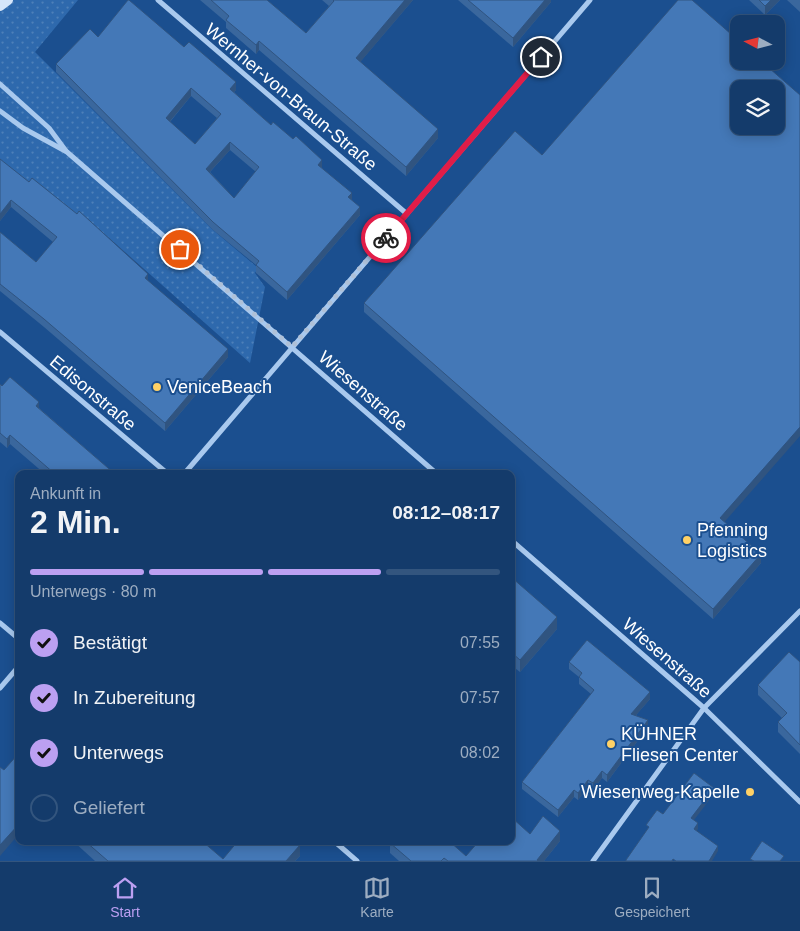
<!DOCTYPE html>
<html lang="de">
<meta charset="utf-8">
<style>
body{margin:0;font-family:Arial,sans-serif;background:#214673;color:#f1f3f6;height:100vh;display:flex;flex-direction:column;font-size:19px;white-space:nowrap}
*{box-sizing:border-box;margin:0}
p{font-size:16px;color:#9dadc1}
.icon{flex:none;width:28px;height:28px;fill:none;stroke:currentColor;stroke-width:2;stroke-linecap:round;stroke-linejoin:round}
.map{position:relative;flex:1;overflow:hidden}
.sheet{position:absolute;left:15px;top:470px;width:500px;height:375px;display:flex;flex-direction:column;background:#143b6b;border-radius:10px;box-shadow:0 2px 12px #0003,0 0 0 1px #33557e}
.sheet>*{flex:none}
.needle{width:32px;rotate:277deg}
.fabs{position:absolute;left:730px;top:15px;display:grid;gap:10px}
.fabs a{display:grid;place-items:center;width:55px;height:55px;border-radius:10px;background:#143b6b;box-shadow:0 2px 12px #0003,0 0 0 1px #33557e;font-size:25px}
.pin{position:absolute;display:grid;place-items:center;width:42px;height:42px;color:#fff;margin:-21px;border:2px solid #fff;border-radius:50%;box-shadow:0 1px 5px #0007}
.courier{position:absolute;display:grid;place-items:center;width:50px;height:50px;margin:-25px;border:4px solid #e11d48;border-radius:50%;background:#fff;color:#222;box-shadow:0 1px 6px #0007}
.summary em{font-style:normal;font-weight:800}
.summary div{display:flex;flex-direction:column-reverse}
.summary{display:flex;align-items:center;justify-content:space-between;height:85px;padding:0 15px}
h1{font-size:32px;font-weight:800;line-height:38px}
.bar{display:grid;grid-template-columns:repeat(4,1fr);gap:8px 5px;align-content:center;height:60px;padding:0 15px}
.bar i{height:6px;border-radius:4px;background:#33557e}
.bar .selected{background:#bca0f2}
.bar p{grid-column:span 4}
ol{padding:0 15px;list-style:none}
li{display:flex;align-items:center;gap:15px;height:55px}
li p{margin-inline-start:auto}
li .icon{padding:5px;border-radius:50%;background:#bca0f2;color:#111;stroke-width:4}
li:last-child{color:#9dadc1}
li i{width:28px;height:28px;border:2px solid #33557e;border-radius:50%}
.menu{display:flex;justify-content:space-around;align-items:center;height:70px;border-top:1px solid #33557e;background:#143b6b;font-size:14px;color:#9dadc1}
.menu a{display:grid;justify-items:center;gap:2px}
.menu .selected{color:#bca0f2}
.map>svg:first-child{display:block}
.grass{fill:url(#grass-dots)}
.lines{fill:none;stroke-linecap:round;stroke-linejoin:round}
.minor{stroke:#a9c9ee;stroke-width:5}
.secondary{stroke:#d6e6fa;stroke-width:10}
.wall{fill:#3a679d;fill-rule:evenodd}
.shaded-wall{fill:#305480}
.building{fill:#4478b7;stroke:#305480;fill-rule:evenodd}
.done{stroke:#afc1d8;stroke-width:5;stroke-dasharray:0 9}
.route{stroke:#e11d48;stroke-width:6}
.poi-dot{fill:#ffd166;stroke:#1b4f8f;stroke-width:2}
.labels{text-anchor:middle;stroke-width:4;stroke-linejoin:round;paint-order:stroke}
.street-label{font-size:18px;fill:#fff;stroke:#1b4f8f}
.poi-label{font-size:18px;fill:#fff;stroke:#1b4f8f;text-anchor:start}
</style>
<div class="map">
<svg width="800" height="861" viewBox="0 0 800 861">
<defs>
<pattern id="grass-dots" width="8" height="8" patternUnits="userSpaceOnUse" patternTransform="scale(1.25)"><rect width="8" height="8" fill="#2e69ad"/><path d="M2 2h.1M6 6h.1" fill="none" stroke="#4d80b9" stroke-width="1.8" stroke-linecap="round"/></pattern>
</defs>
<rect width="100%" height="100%" fill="#1b4f8f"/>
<polygon class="grass" points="0,0 78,0 35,52 213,230 258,268 255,273 265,287 250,363 108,237 0,162"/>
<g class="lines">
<g class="minor">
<polyline points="158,0 407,214"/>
<polyline points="0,84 49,128 66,151"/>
<polyline points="0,111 23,128 67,152 437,474"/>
<polyline points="0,332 168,474"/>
<polyline points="184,474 590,0"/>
<polyline points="511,540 704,708 800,802"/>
<polyline points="0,623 19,639"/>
<polyline points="0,688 19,666"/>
<polyline points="334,841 357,861"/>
<polyline points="593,861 704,708 800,611"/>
</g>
<polyline class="secondary" points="0,6 8,0"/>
</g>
<g class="wall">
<polygon points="200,0 267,0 306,33 329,6 322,0 413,0 360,62 438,138 406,176 259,50 256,54 226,28 226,22"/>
<polygon points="458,0 551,0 551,2 513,47"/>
<polygon points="749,0 780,0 765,15"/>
<polygon points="787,0 800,0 800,12"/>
<path d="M56,64L236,90L234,92L271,125L322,167V168L352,200L360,215L287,300L256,273V265L213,230L56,72ZM191,96L217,118L195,144L170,122ZM230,150L256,172L234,198L210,172Z"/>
<polygon points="542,155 725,522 761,563 713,619 364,312 364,303"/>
<polygon points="0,159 148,281 228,357 165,431 44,327 0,291 0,232 36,262 53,242 11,207 0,221"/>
<polygon points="0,384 39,408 115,474 45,474 10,444 7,448 0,442"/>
<polygon points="511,577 557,629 520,672 511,665"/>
<polygon points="569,662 650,699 636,715 648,727 607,782 602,778 593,790 588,787 578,800 574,797 558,817 522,789 522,782 591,694 579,684 579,677 569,669"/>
<polygon points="800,662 800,754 778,732 778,722 782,718 758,695 758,685"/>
<polygon points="530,834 560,841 544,861 399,861 390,853 390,843 388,841 449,841 466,856"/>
<polygon points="73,841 202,841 223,859 300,856 295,861 95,861"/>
</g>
<g class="shaded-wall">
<polygon points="405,0 413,0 356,67 356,58"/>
<polygon points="545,0 551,0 551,2 513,47 513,38"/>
<polygon points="771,0 780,0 765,15 765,6"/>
<polygon points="259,41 259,50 256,54 256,45"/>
<polygon points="236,82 236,90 230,97 230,89"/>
<polygon points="191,88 191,96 166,126 166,118"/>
<polygon points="438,129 438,138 406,176 406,167"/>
<polygon points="230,142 230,150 206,176 206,169"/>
<polygon points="322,160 322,167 318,172 318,165"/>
<polygon points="352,193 352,201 348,197"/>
<polygon points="11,200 11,207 0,221 0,214"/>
<polygon points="360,207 360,215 287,300 287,292"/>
<polygon points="148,274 148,282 145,278"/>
<polygon points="228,349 228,357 165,431 165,423"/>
<polygon points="39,402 39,410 36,406"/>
<polygon points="800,427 800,436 720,527 720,518"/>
<polygon points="10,435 10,444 7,448 7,439"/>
<polygon points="761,554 761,563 713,619 713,609"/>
<polygon points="557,617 557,629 520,672 520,660"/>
<polygon points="650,692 650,699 631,721 631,714"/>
<polygon points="648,720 648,727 607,782 607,775"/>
<polygon points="602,771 602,778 593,790 593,783"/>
<polygon points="588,780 588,787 578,800 578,793"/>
<polygon points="714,788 714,794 691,824 691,818"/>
<polygon points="574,790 574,797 558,817 558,810"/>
<polygon points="698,823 698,829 694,835 694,829"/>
<polygon points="19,824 19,834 0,856 0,845"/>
<polygon points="560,831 560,841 544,861 537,861 537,860"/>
<polygon points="300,845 300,856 295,861 286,861"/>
<polygon points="718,846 718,851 712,861 709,861"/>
</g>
<g class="building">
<path d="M128,0H129L184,47L189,42L236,82L230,89L271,125L273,122L293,139L296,136L322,160L318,165L352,193L348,197L360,207L287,292L256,265L259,261L213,222L56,64L90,29L98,37ZM191,88L221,114L195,144L166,118ZM230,142L259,167L234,198L206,169Z"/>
<polygon points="211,0 267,0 306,33 334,1 333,0 405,0 356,58 438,129 406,167 259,41 256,45 226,20 229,16"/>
<polygon points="468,0 545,0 513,38"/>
<path d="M678,0H692L739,41V61H761L800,95V427L720,518L761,554L713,609L364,303L515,131L542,155ZM739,89H776V126H739Z"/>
<polygon points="759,0 771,0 765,6"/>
<polygon points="0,159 29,182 32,178 77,214 79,211 148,274 145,278 228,349 165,423 44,319 0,284 0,232 36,262 57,237 11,200 0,214"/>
<polygon points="10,377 39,402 36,406 115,474 55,474 10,435 7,439 0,433 0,384 2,386"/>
<polygon points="511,577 557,617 520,660 511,652"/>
<polygon points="587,640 650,692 631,714 648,720 607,775 602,771 593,783 588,780 578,793 574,790 558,810 522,782 594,690 579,677 582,673 569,662"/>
<polygon points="789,652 800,662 800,745 778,722 787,713 758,685"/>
<polygon points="19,753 19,824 0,845 0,767 4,770"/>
<polygon points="694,773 714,788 691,818 698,823 694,829 718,846 709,861 676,861 673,859 672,861 626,861 626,860 649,827 646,825 657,810 663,814"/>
<polygon points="543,816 560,831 537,860 538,861 448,861 444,858 441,861 411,861 390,843 391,841 449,841 466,856 479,841 511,841 511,817 530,834"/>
<polygon points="85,841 202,841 223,859 238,841 295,841 300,845 286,861 108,861"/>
<polygon points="762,841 784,856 780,861 754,861 750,859"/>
</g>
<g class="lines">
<polyline class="done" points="180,249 292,347 386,238"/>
<polyline class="route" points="386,238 541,57"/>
</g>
<g class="poi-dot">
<circle cx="157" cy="387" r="5"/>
<circle cx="687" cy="540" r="5"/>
<circle cx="611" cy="744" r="5"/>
<circle cx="750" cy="792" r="5"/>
</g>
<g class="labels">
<g class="street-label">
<text transform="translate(291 97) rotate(40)" y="6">Wernher-von-Braun-Straße</text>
<text transform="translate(363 391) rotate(41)" y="6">Wiesenstraße</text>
<text transform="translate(93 393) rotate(40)" y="6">Edisonstraße</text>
<text transform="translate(667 658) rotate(41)" y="6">Wiesenstraße</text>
</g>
<g class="poi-label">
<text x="167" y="393">VeniceBeach</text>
<text x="697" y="536">Pfenning<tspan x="697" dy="21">Logistics</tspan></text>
<text x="621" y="740">KÜHNER<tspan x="621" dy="21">Fliesen Center</tspan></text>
<text x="740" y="798" text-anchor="end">Wiesenweg-Kapelle</text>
</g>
</g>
</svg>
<div class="fabs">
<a><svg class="needle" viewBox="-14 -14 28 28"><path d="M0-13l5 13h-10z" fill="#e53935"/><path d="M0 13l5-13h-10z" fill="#9dadc1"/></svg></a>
<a><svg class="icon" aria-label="layers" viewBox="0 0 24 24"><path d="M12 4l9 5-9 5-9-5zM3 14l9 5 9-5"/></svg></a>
</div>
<div class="pin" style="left:180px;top:249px;background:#ea580c"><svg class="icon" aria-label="bag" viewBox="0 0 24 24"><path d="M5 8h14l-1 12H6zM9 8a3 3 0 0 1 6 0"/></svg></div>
<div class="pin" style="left:541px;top:57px;background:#1f2937"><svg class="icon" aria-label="home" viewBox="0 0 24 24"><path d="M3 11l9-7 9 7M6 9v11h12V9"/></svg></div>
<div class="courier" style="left:386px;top:238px"><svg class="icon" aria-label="bike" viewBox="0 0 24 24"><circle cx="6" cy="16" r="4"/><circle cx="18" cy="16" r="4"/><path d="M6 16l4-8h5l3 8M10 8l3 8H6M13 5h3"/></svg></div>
<section class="sheet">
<div class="summary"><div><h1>2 Min.</h1><p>Ankunft in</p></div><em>08:12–08:17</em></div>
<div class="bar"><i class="selected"></i><i class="selected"></i><i class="selected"></i><i></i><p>Unterwegs · 80 m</p></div>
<ol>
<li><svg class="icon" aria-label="check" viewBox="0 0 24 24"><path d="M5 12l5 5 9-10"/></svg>Bestätigt<p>07:55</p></li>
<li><svg class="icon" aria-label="check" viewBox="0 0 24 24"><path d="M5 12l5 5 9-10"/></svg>In Zubereitung<p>07:57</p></li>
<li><svg class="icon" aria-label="check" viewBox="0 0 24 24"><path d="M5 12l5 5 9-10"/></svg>Unterwegs<p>08:02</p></li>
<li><i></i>Geliefert</li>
</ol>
</section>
</div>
<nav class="menu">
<a class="selected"><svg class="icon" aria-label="home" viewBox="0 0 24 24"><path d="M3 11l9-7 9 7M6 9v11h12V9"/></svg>Start</a>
<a><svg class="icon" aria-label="map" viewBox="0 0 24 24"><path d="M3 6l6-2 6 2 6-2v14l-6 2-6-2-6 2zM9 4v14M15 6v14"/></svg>Karte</a>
<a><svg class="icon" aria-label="saved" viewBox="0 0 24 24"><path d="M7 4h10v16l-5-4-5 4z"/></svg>Gespeichert</a>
</nav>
